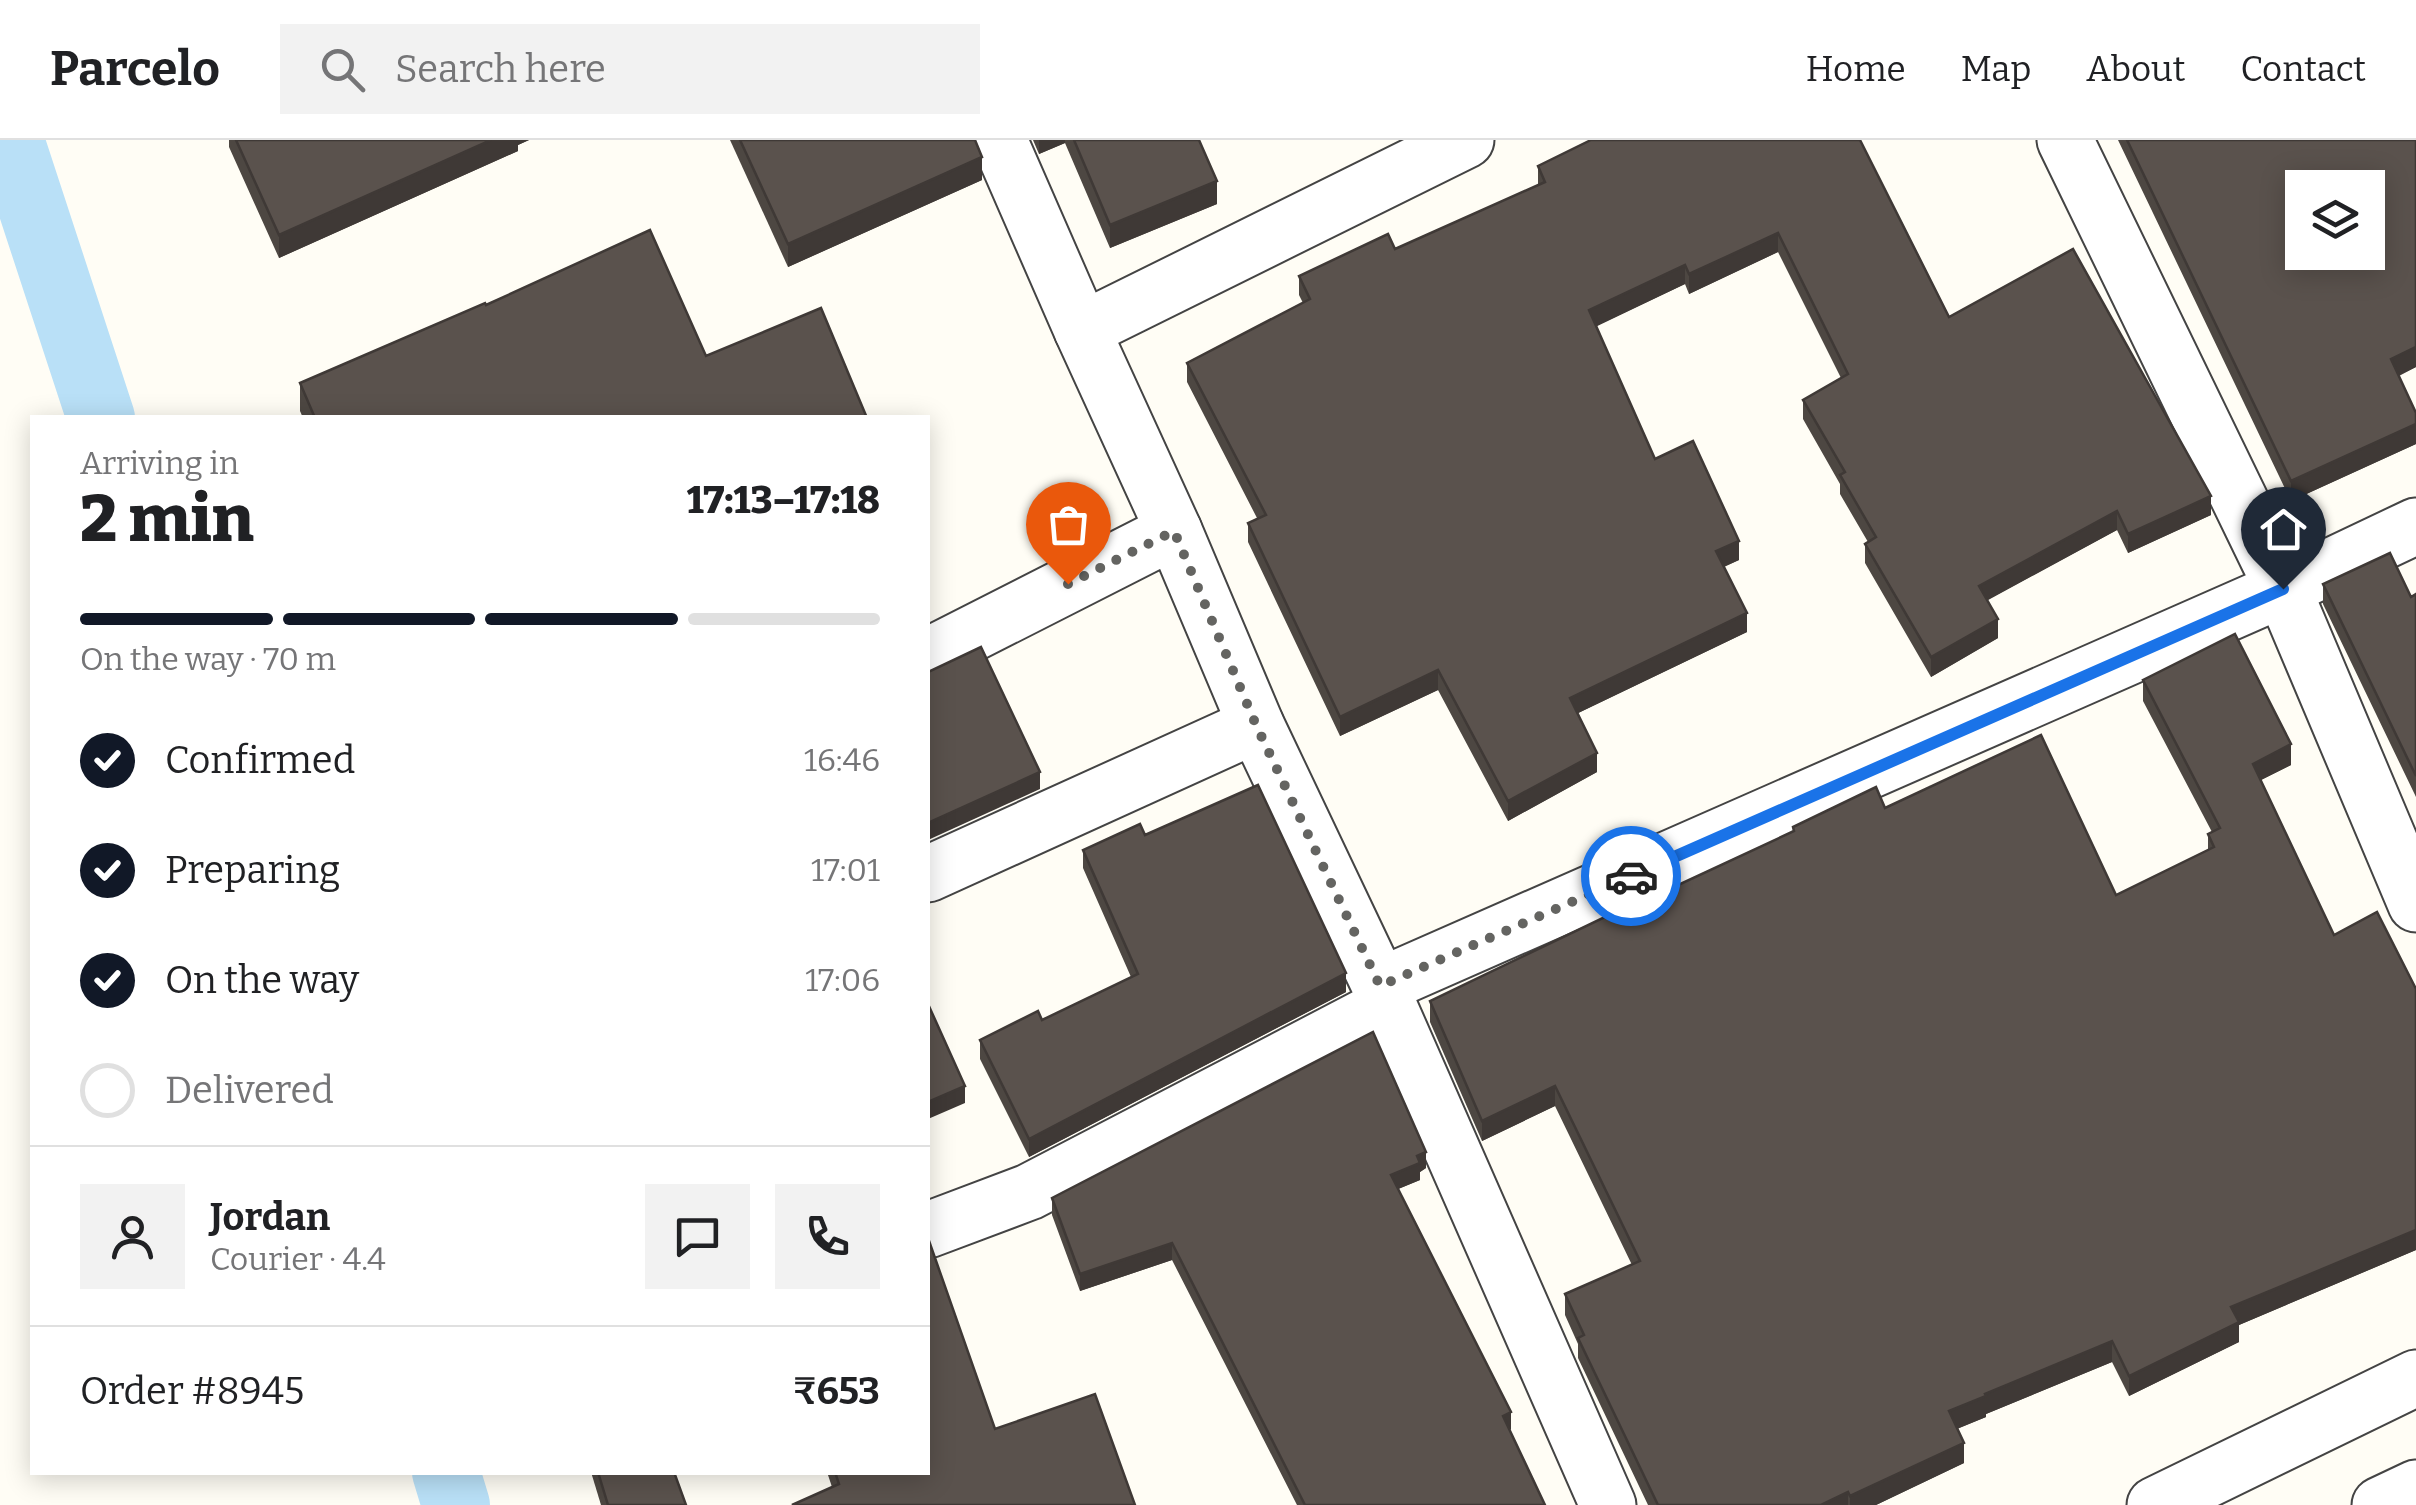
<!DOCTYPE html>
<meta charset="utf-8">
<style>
body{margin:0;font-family:Bitter,serif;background:#f2f2f2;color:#202124;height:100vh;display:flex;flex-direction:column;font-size:38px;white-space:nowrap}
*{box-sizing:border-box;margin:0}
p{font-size:32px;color:#757577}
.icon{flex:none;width:55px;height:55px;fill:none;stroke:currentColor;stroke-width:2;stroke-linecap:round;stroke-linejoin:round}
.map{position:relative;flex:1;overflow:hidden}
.details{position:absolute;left:30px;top:275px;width:900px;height:1060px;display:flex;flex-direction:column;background:#fff;border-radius:0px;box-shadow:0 5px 25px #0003}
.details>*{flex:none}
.tools{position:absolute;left:2285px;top:30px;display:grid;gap:20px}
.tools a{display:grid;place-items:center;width:100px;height:100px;border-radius:0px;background:#fff;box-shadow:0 5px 25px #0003;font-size:50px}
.pin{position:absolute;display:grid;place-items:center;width:85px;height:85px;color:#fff;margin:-102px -42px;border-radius:50% 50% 50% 0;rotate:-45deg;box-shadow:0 0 10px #0007}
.pin .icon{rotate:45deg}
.courier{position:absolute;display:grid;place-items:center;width:100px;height:100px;margin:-50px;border:8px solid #1a73e8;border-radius:50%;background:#fff;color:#222;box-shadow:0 2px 12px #0007}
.overview em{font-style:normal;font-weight:800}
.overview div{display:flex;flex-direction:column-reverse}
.overview{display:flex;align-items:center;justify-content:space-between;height:170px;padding:0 50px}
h1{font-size:65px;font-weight:800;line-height:75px}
.bar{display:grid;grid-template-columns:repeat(4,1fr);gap:15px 10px;align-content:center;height:120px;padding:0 50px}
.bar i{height:12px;border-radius:8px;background:#e0e0e0}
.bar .on{background:#111827}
.bar p{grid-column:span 4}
.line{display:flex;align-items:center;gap:25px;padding:0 50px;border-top:2px solid #e0e0e0}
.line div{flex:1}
.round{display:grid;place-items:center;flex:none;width:105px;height:105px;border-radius:0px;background:#f2f2f2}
ol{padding:0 50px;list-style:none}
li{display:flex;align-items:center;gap:30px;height:110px}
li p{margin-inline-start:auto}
li .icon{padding:10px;border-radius:50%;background:#111827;color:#fff;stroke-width:4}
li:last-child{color:#757577}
li i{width:55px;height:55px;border:5px solid #e0e0e0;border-radius:50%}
header{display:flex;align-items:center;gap:60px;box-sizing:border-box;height:140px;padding:0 50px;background:#fff;border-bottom:2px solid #e0e0e0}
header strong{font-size:48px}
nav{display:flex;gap:55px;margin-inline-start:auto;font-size:35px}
.search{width:700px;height:90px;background:#f2f2f2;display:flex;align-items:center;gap:25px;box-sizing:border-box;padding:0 35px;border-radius:0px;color:#757577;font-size:38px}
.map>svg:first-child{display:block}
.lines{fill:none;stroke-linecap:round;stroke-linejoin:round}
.canal{stroke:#b9e0f7;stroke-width:68}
.minor-casing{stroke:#444;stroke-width:59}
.tertiary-casing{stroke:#444;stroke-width:59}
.minor{stroke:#fff;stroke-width:55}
.tertiary{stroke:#fff;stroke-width:55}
.wall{fill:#4d4742}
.shaded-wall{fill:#3f3936}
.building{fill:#5a524d;stroke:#3f3936;stroke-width:2.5;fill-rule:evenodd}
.done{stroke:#646461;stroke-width:10;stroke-dasharray:0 18}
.route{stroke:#1a73e8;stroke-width:12}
</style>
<header>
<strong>Parcelo</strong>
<div class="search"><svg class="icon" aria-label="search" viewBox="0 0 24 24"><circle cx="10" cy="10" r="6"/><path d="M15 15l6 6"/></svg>Search here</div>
<nav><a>Home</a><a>Map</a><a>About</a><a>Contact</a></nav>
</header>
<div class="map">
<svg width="2416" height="1365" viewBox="0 0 2416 1365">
<rect width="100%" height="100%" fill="#fffdf5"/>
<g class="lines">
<g class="canal">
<polyline points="10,0 101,278"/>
<polyline points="446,1332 456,1365"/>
</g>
<defs>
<g id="minor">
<polyline points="999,0 1082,190"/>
<polyline points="1466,0 1082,190 1174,391 1256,585 1380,846 1608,1365"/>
<polyline points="2065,0 2283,449 2416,764"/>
<polyline points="928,516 1174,391"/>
<polyline points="928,734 1256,585"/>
<polyline points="1380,846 2283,449 2416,386"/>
<polyline points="928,1090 1029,1052 1388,865"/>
</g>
<g id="tertiary">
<polyline points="2155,1365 2416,1238"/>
<polyline points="2380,1365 2416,1348"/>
</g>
</defs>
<use href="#minor" class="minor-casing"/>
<use href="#tertiary" class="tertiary-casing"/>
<use href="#minor" class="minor"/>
<use href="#tertiary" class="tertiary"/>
</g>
<g class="wall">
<polygon points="229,0 529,0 518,5 518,11 279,118 229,7"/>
<polygon points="730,0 975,0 982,40 788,127"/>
<polygon points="1033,0 1199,0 1217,64 1110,108 1065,3 1039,14"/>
<polygon points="1591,0 1949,177 2211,375 2128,413 2117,390 1987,460 1998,498 1931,537 1865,423 1865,404 1868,402 1840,354 1840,344 1803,279 1803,260 1841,238 1778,112 1689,154 1685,144 1596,186 1655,319 1739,420 1724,427 1747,492 1578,573 1597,632 1508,681 1438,550 1340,596 1248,402 1248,383 1257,378 1187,242 1187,223 1303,163 1299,155 1299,136 1395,109 1538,45 1538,26"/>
<polygon points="2118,0 2416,0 2416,227 2399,236 2416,273 2416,304 2291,361"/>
<polygon points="486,165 706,216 867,278 303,278 300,271 300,243"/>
<polygon points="2323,444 2411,457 2416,454 2416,657 2323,464"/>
<polygon points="2143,540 2291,625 2261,640 2334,795 2416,849 2416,1110 2239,1185 2239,1202 2129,1256 2112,1222 1986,1274 1986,1277 1957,1289 1964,1323 1876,1365 1648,1365 1578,1218 1578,1204 1565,1175 1565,1154 1632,1125 1555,966 1482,1001 1430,882 1430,861 1793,692 1793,687 1885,668 2116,755 2208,710 2208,694 2212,692 2143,561"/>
<polygon points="1145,695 1346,852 1029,1017 980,919 980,900 1042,880 1131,837 1083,728 1083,710"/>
<polygon points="1426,1028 1420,1032 1420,1040 1398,1049 1511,1289 1510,1290 1545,1365 1297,1365 1172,1120 1080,1151 1052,1075 1052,1058"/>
<polygon points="928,1098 995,1289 1095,1254 1135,1365 792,1365 832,1347 827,1332 928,1332"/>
<polygon points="591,1332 674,1332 686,1365 601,1365"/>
</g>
<g class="shaded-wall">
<polygon points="491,0 529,0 518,5 518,11 279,118 279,95"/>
<polygon points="1039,0 1065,0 1065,3 1039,14"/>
<polygon points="982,17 982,40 788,127 788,104"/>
<polygon points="1217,41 1217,64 1110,108 1110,85"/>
<polygon points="1778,93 1778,112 1689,154 1689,134"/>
<polygon points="1685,125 1685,144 1589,190 1589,170"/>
<polygon points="2416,207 2416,227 2391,239 2391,219"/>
<polygon points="2416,284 2416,304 2291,361 2291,341"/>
<polygon points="2211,356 2211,375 2128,413 2128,394"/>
<polygon points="2117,371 2117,390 1979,465 1979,446"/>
<polygon points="1739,401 1739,420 1716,430 1716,411"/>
<polygon points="1747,473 1747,492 1570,577 1570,558"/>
<polygon points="1998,479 1998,498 1931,537 1931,517"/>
<polygon points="1438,530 1438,550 1340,596 1340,577"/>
<polygon points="2291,604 2291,625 2253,644 2253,624"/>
<polygon points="1597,613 1597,632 1508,681 1508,661"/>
<polygon points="1040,632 1040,649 928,700 928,683"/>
<polygon points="1346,833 1346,852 1029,1017 1029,999"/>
<polygon points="965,946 965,963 928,979 928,962"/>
<polygon points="1555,946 1555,966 1482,1001 1482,981"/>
<polygon points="1426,1012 1426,1028 1420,1032 1420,1040 1391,1052 1391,1035 1417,1016"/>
<polygon points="2416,1090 2416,1110 2239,1185 2239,1202 2129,1256 2129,1236 2231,1167"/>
<polygon points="1172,1103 1172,1120 1080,1151 1080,1134"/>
<polygon points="2112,1201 2112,1222 1986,1274 1986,1277 1949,1292 1949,1271 1985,1254"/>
<polygon points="1511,1272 1511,1289 1503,1293 1503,1276"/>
<polygon points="1964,1303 1964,1323 1876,1365 1850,1365 1850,1356"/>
<polygon points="1848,1352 1848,1365 1821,1365"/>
</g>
<g class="building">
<polygon points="236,0 491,0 279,95"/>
<polygon points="740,0 975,0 982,17 788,104"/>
<polygon points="1074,0 1199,0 1217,41 1110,85"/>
<polygon points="1591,0 1860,0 1949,177 2073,109 2211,356 2128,394 2117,371 1979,446 1998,479 1931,517 1865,404 1876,397 1840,335 1845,332 1803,260 1848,234 1778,93 1689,134 1685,125 1589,170 1655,319 1693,301 1739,401 1716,411 1747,473 1570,558 1597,613 1508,661 1438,530 1340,577 1248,383 1266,375 1187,223 1310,159 1299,136 1388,94 1395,109 1545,42 1538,26"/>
<path d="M2127,0H2416V207L2391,219L2416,273V284L2291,341ZM2302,48H2368V112H2302Z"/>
<polygon points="650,90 706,216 821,168 867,278 315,278 300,243 485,163 486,165"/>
<polygon points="2390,413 2411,457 2416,454 2416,636 2323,444"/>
<polygon points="2235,494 2291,604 2253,624 2334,795 2377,772 2416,849 2416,1090 2231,1167 2239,1182 2129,1236 2112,1201 1985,1254 1986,1256 1949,1271 1964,1303 1850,1356 1848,1352 1821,1365 1658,1365 1578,1198 1584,1195 1565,1154 1640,1121 1555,946 1482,981 1430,861 1632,764 1633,766 1794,691 1793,687 1876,647 1885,668 2041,595 2116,755 2214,707 2208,694 2220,688 2143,540"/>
<polygon points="981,507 1040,632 928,683 928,532"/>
<polygon points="1258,645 1346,833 1029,999 980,900 1038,871 1042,880 1138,834 1083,710 1140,684 1145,695"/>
<polygon points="928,864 965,946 928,962"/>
<polygon points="1373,892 1426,1012 1417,1016 1420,1023 1391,1035 1511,1272 1503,1276 1545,1365 1305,1365 1172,1103 1080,1134 1052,1058"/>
<polygon points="928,1098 995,1289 1095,1254 1135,1365 792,1365 839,1344 835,1332 928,1332"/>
<polygon points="598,1332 674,1332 686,1365 608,1365"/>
</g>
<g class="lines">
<polyline class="done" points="1068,444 1174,391 1256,585 1380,846 1631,736"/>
<polyline class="route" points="1631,736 2283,449"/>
</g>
</svg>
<div class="tools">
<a><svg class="icon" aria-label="layers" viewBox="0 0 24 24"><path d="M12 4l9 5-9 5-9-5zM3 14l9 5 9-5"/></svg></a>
</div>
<div class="pin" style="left:1068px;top:444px;background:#ea580c"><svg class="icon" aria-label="bag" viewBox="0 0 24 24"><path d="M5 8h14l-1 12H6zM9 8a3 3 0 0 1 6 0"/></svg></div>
<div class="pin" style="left:2283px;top:449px;background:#1f2937"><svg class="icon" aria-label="home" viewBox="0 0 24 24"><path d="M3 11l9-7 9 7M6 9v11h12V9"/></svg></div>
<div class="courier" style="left:1631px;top:736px"><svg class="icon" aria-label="car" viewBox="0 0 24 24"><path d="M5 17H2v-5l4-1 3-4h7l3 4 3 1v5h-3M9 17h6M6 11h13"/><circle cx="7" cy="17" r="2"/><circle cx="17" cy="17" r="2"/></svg></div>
<section class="details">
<div class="overview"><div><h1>2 min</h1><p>Arriving in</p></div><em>17:13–17:18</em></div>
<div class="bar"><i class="on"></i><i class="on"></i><i class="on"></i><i></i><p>On the way · 70 m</p></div>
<ol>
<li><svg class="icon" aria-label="check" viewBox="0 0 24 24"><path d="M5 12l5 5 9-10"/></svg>Confirmed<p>16:46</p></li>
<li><svg class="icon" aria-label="check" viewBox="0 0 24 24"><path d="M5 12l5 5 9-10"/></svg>Preparing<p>17:01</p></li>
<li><svg class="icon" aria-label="check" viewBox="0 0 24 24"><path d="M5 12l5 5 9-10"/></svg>On the way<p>17:06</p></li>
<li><i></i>Delivered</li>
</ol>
<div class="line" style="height:180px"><a class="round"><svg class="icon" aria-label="person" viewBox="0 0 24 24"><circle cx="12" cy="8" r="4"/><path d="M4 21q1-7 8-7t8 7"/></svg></a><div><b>Jordan</b><p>Courier · 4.4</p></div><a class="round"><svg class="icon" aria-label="chat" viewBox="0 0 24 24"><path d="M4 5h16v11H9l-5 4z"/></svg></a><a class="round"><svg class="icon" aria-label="phone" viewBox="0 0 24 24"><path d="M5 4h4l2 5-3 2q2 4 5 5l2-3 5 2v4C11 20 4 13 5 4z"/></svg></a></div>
<div class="line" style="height:130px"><div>Order #8945</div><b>₹653</b></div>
</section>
</div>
